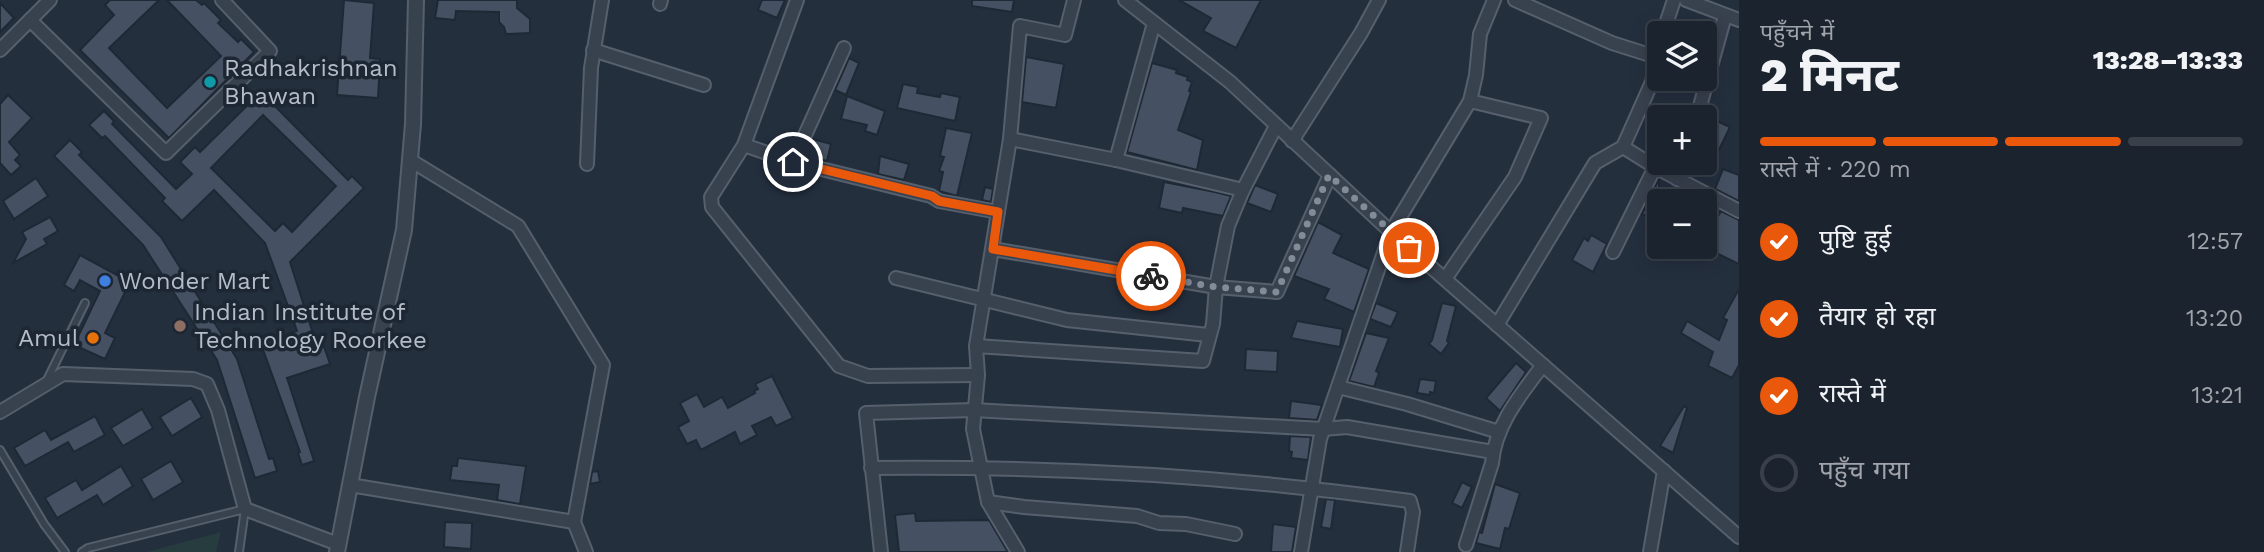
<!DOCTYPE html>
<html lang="hi">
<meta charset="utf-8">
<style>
body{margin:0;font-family:"Work Sans","Noto Sans Devanagari",sans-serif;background:#242b36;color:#f1f3f6;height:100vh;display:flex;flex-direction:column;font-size:26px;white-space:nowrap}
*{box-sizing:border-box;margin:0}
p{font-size:23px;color:#a0a4aa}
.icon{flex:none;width:38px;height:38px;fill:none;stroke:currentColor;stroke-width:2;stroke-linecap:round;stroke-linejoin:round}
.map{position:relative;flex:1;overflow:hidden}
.details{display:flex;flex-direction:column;background:#1b232e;width:525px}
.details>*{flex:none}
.buttons{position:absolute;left:1647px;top:21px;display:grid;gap:14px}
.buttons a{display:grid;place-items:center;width:70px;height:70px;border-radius:7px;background:#1b232e;box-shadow:0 4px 18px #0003,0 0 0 2px #39404a;font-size:35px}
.pin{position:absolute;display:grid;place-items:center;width:60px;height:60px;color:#fff;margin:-30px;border:4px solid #fff;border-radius:50%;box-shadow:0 2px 7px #0007}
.courier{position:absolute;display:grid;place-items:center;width:70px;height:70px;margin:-35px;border:5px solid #ea580c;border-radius:50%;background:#fff;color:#222;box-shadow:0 2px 9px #0007}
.summary em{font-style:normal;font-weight:800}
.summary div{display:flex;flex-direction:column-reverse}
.summary{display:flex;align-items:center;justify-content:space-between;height:119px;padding:0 21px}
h1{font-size:46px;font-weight:800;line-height:52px}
.bar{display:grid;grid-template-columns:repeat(4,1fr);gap:10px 7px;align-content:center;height:84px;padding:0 21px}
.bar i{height:9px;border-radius:5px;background:#39404a}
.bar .selected{background:#ea580c}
.bar p{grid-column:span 4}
ol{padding:0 21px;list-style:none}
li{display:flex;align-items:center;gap:21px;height:77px}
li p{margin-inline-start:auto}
li .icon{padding:7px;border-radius:50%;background:#ea580c;color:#fff;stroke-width:4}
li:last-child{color:#a0a4aa}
li i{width:38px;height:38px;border:4px solid #39404a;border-radius:50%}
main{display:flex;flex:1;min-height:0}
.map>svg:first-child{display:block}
.green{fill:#263c3f}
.building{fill:#455162;stroke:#1f2835;stroke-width:2;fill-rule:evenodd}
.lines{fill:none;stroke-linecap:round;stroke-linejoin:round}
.service-casing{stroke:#565f6c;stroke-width:10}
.minor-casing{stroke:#565f6c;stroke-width:16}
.tertiary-casing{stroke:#565f6c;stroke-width:18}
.service{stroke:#38414e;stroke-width:6}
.minor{stroke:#38414e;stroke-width:12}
.tertiary{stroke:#38414e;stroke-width:14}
.done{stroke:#828b98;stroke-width:7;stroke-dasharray:0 12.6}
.route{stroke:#ea580c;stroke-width:9}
.culture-dot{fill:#0f9aa8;stroke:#1d2633;stroke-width:2.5}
.shop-dot{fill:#3f7fe0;stroke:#1d2633;stroke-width:2.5}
.education-dot{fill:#8d6e63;stroke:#1d2633;stroke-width:2.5}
.food-dot{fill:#e8710a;stroke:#1d2633;stroke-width:2.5}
.labels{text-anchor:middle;stroke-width:7;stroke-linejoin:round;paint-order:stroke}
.poi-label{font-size:24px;fill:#b4bcc9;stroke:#1d2633;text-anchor:start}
</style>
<main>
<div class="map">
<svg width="1739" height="552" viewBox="0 0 1739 552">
<rect width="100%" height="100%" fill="#242f3e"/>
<polygon class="green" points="221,532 216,552 147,552"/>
<g class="building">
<polygon points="110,0 159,0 109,48 167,108 221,56 167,0 196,0 202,5 204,3 221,20 218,23 238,42 241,39 254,52 169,138 80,50 114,15 105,5"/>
<polygon points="344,0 374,3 370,58 380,59 378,98 337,95"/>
<polygon points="438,0 517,0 517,8 530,19 530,33 506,34 504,27 499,22 499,12 456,11 455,20 435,18"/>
<polygon points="762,0 785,0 777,18 758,10"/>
<polygon points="972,0 1014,0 1012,12 972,6"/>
<polygon points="1179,0 1261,0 1236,48 1203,31 1211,18"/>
<polygon points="0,3 14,18 0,32"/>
<polygon points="1026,57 1064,64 1056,108 1022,102"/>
<polygon points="849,58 859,63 846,95 835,90"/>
<polygon points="1152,63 1177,70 1176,73 1188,77 1187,80 1192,82 1189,91 1191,92 1178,130 1203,140 1197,170 1127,152"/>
<polygon points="903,84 918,87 917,93 940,97 941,93 960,97 955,121 897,108"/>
<path d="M261,92L348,180L352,176L364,188L290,262L316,343L322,341L330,364L287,378L314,461L302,465L298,453L300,452L261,344L297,331L265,243L214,190L182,221L162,201L165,198L105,136L102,138L89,125L104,111L114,121L112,124L176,189L192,174L180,162L195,147L200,152ZM263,115L336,186L292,232L283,223L275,231L211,168Z"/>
<polygon points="8,95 32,118 9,142 20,155 15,160 21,166 11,175 0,163 0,104"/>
<polygon points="847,96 885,111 877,135 865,131 867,125 841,119"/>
<polygon points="1706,116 1730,127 1719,150 1704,143"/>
<polygon points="946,128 972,133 957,196 939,191 943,172 939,171 944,157 940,156"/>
<polygon points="813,139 831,144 827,161 805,156"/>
<polygon points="70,140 82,152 79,155 161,237 237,359 269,459 273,458 277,471 255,478 217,360 143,245 54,156"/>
<polygon points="880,156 909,164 904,180 878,174"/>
<polygon points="1723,169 1739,175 1739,201 1715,189"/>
<polygon points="36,178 48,196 14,219 3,201"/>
<polygon points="1659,179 1659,191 1681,201 1659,201 1659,222 1642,214"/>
<polygon points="1164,182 1215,192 1231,196 1223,216 1183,208 1182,213 1159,208"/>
<polygon points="1255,185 1278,194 1271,212 1247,203"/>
<polygon points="985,187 993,189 991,202 982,200"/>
<polygon points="1721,211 1739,220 1739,264 1704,247 1704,226 1711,229"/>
<polygon points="50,217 58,231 44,239 47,244 13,263 26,239 22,232"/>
<polygon points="1318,222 1342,235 1333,253 1369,269 1354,312 1324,299 1329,289 1294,276"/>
<polygon points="1591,235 1607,244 1593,272 1572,260 1584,238 1588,241"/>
<polygon points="80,255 130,282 105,333 115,338 105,359 74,345 100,291 80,280 74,291 64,285"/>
<polygon points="1739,289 1739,365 1732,378 1708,366 1713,352 1681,333 1687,321 1719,340 1727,320 1723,318"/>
<polygon points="1376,303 1398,312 1391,327 1370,319"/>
<polygon points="1442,303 1456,306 1447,341 1449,343 1441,354 1429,344 1432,340"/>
<polygon points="1297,321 1343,329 1340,347 1291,338"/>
<polygon points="1366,333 1389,338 1376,371 1379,373 1374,387 1349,381"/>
<polygon points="1246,349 1278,351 1277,372 1245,370"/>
<polygon points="1516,363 1526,372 1500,411 1486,398"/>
<polygon points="772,376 793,418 776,426 771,417 752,426 757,435 740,444 735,432 701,450 696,440 687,444 678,427 689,421 680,403 697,394 704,407 722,397 728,408 755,393 754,391 758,389 755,384"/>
<polygon points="1420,379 1436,381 1434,393 1430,392 1430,395 1417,393"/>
<polygon points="191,398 202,417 172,436 160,417"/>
<polygon points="1291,401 1322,405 1317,420 1289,418"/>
<polygon points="1684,406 1687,408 1673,453 1660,446"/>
<polygon points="142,409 153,428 123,446 111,428"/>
<polygon points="95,416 105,435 74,452 68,442 25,466 14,448 45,430 51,440"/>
<polygon points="1290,436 1311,437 1308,460 1291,458 1292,452 1289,451"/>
<polygon points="458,458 526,466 520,504 497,500 499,485 450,480 452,466 457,466"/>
<polygon points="171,461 183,482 153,500 141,479"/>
<polygon points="121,466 133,486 103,505 97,495 57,518 45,498 76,480 82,490"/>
<polygon points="598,471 600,482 590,484 592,472"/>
<polygon points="1462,482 1472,487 1462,508 1452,503"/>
<polygon points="1495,484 1520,493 1509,529 1505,528 1500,549 1476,543 1479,532 1482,533"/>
<polygon points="1326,499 1335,500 1331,529 1321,527"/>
<polygon points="915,513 916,521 989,520 1008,552 899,552 895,515"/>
<polygon points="445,522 472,523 471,549 444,547"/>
<polygon points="1273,524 1296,527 1292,552 1271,552"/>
</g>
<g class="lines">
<defs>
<g id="service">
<polyline points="47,380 85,303"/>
<polyline points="0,450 44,524 65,552"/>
<polyline points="82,552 88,548 245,509 239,552"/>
</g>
<g id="minor">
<polyline points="797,0 744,145 711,197 712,207 839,366 868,376 978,375"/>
<polyline points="1125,0 1230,82 1391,232 1739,537"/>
<polyline points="1515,0 1612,43 1656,57"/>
<polyline points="1686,0 1739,20"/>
<polyline points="660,4 661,0"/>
<polyline points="30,20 166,153 270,51 222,0"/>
<polyline points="1663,33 1674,0"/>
<polyline points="0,50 50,0"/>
<polyline points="593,50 704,85"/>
<polyline points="1697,117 1725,16"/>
<polyline points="1010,139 1116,160 1243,190 1276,126"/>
<polyline points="1292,141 1361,33 1379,0"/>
<polyline points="744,145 793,162 931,196 939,201 998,212"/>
<polyline points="1623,147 1655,167 1739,211"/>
<polyline points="410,160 518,226 603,365 574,522"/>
<polyline points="1116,160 1154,23"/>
<polyline points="793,162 844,48"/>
<polyline points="587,164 591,68 602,0"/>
<polyline points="1677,179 1686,163"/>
<polyline points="993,249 1216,287 1277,292 1330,175"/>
<polyline points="1613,252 1655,167"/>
<polyline points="896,278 1067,320 1208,335"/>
<polyline points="1445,279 1515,177 1541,118 1470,101"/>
<polyline points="1497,325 1595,163 1623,147 1652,82 1659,47"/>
<polyline points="976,346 1203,361 1213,324 1216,287 1228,226 1243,190"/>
<polyline points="1338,387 1407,404 1499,432"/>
<polyline points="0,412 63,374 193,379 207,384 218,410 245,509 338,544"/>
<path d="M871,468C1051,466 1232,476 1410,501L1413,512L1407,552"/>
<polyline points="350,485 574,522 586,552"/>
<polyline points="988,502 1024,507 1137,516 1159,523 1186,524 1235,534"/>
<path d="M1466,545L1492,463C1495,425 1521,394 1543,365"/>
<polyline points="881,552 866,413 974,410 1323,429 1347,427 1493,452"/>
<polyline points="1018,552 988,502 973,429 978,375 976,346 1010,139 1020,26 1065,35 1074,0"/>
<polyline points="1301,552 1320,439 1391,232 1470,101 1476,75 1480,34 1494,0"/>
<polyline points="1650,552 1664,471"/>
</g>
<polyline id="tertiary" points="337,552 367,397 404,230 413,124 416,0"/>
</defs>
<use href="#service" class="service-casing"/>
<use href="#minor" class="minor-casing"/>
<use href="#tertiary" class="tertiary-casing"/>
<use href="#service" class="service"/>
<use href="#minor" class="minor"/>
<use href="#tertiary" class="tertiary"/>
</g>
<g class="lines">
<polyline class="done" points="1151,276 1216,287 1277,292 1329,175 1409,248"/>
<polyline class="route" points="793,162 932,196 939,201 998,212 993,249 1151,276"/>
</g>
<circle class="culture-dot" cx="210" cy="82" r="7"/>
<circle class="shop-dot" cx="105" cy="281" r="7"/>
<circle class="education-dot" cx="180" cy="326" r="7"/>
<circle class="food-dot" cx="93" cy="338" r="7"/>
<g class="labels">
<g class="poi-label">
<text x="224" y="76">Radhakrishnan<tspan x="224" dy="28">Bhawan</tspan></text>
<text x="119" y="289">Wonder Mart</text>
<text x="194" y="320">Indian Institute of<tspan x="194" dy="28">Technology Roorkee</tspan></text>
<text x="79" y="346" text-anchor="end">Amul</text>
</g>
</g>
</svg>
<div class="buttons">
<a><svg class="icon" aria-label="layers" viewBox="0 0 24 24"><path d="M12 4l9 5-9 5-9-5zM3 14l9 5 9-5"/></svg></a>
<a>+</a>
<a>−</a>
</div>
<div class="pin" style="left:1409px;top:248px;background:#ea580c"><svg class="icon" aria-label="bag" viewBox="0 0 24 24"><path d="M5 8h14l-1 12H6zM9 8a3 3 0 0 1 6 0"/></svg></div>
<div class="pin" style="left:793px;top:162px;background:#1f2937"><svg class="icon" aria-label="home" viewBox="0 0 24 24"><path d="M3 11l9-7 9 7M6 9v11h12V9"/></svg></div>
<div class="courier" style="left:1151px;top:276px"><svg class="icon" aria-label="bike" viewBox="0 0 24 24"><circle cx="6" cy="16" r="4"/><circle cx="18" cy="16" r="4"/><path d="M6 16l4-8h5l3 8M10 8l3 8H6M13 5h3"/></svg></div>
</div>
<section class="details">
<div class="summary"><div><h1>2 मिनट</h1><p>पहुँचने में</p></div><em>13:28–13:33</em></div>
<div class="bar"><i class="selected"></i><i class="selected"></i><i class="selected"></i><i></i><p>रास्ते में · 220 m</p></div>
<ol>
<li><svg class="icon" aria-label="check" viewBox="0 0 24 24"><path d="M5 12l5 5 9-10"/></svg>पुष्टि हुई<p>12:57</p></li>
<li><svg class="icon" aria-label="check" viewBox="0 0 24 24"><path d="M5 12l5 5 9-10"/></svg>तैयार हो रहा<p>13:20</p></li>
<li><svg class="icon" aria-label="check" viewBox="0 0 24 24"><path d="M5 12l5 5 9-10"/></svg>रास्ते में<p>13:21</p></li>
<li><i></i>पहुँच गया</li>
</ol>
</section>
</main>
